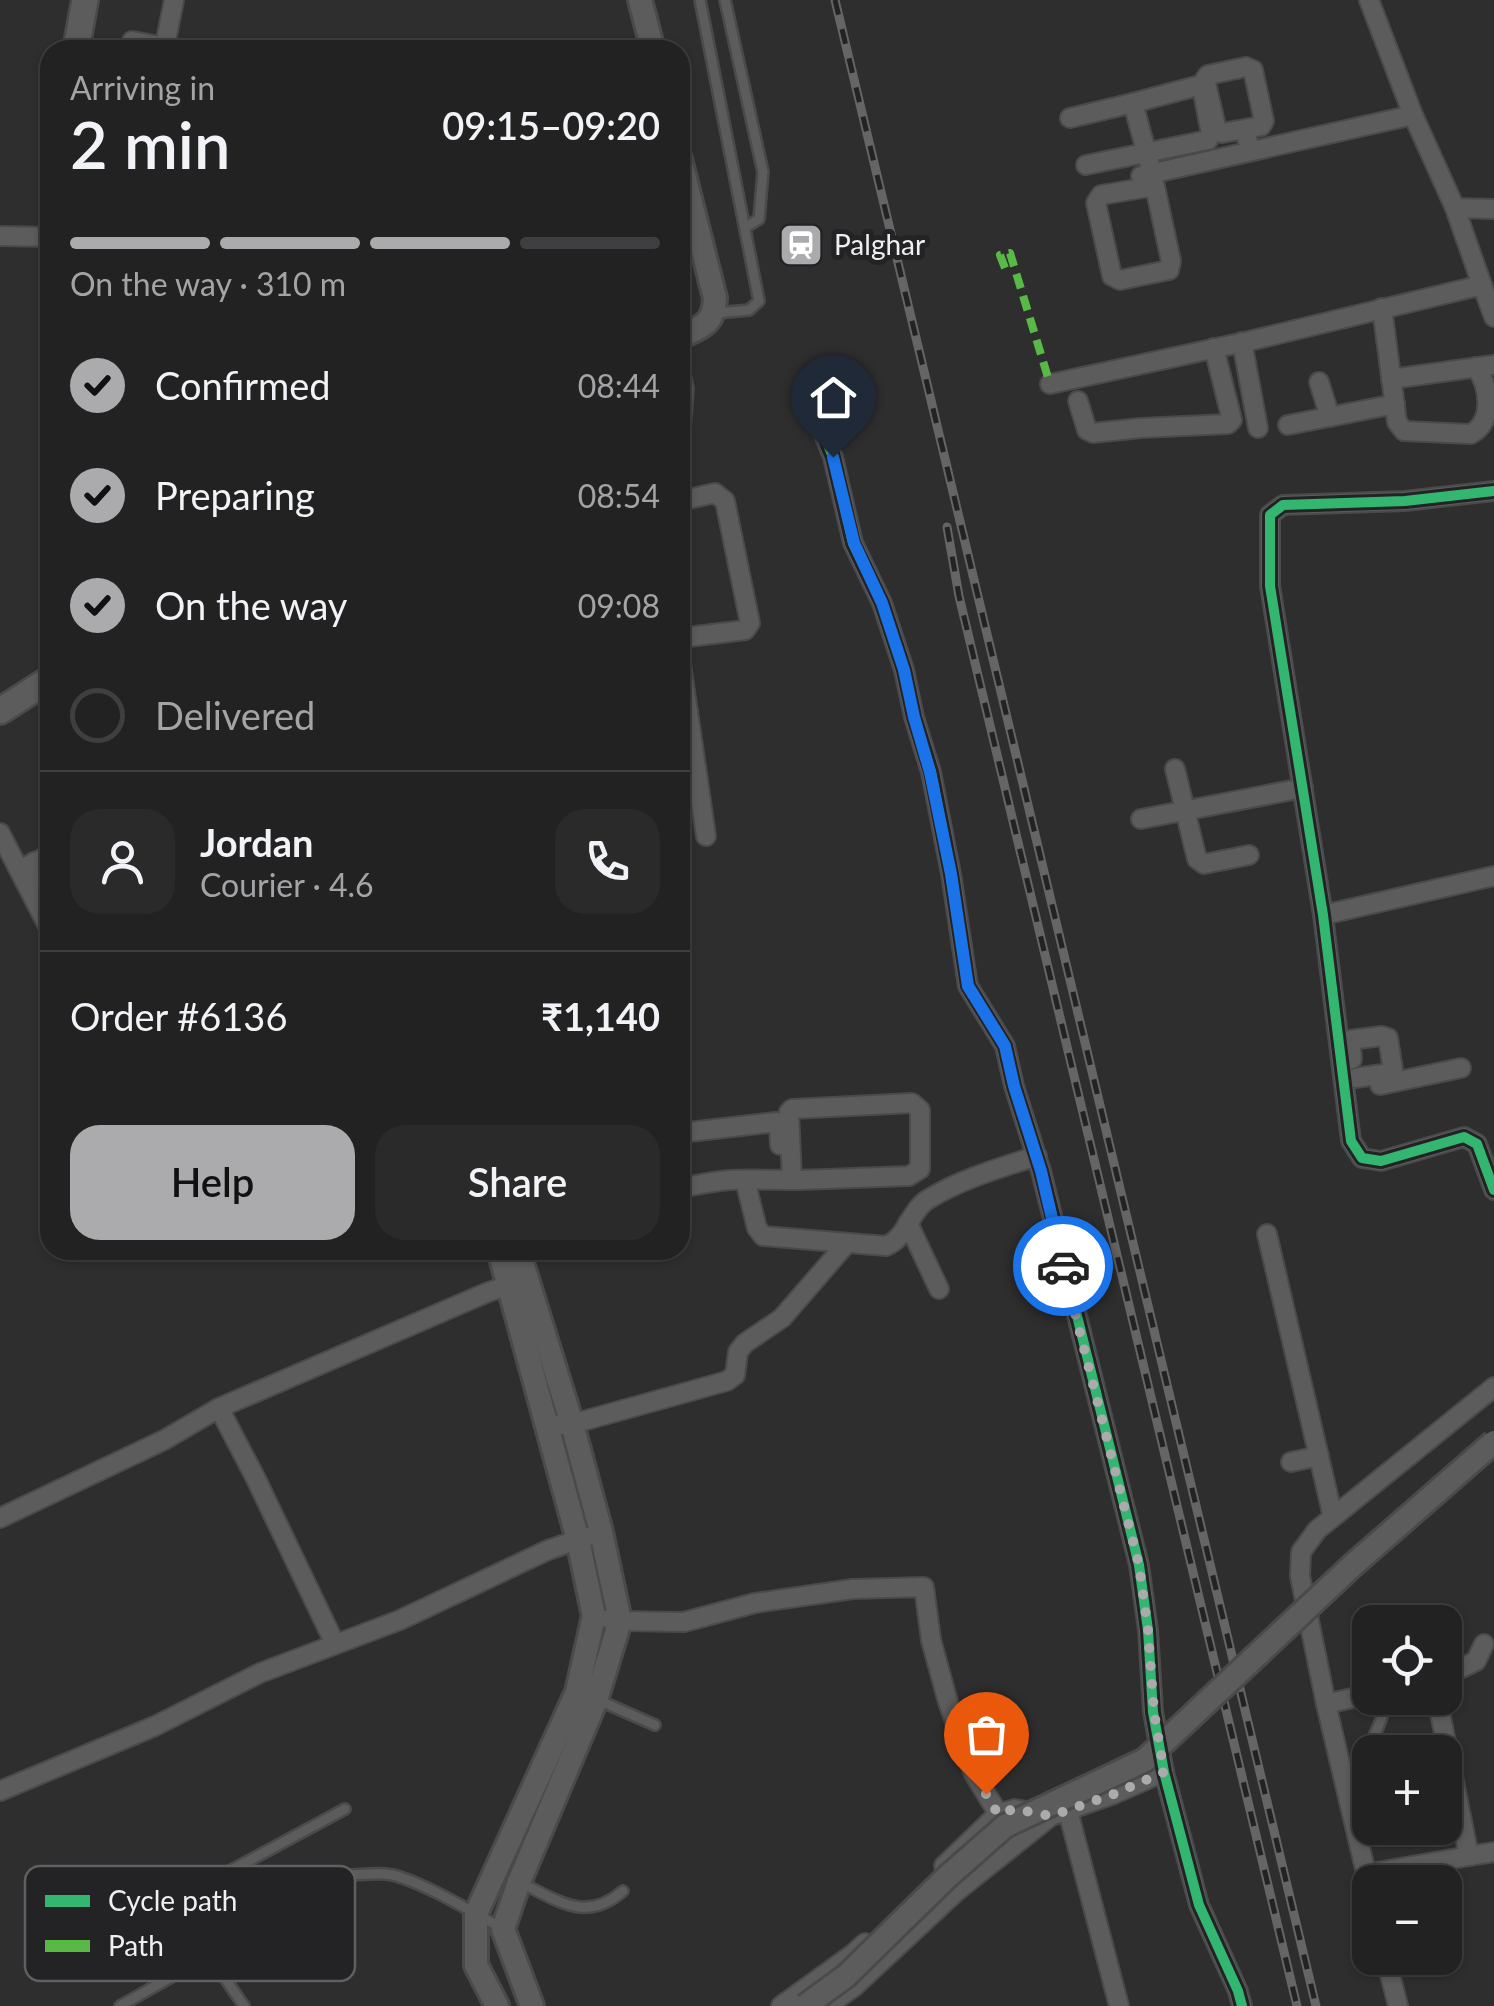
<!DOCTYPE html>
<meta charset="utf-8">
<style>
body{margin:0;font-family:Lato,sans-serif;background:#2a2a2b;color:#f1f3f6;height:100vh;display:flex;flex-direction:column;font-size:38px;white-space:nowrap}
*{box-sizing:border-box;margin:0}
p{font-size:32px;color:#a2a4a6}
.icon{flex:none;width:55px;height:55px;fill:none;stroke:currentColor;stroke-width:2;stroke-linecap:round;stroke-linejoin:round}
.map{position:relative;flex:1;overflow:hidden}
.panel{position:absolute;left:40px;top:40px;width:650px;height:1220px;display:flex;flex-direction:column;background:#222223;border-radius:30px;box-shadow:0 2px 8px #0004,0 0 0 2px #3f3f41}
.panel>*{flex:none}
.tools{position:absolute;left:1352px;top:1605px;display:grid;gap:20px}
.tools a{display:grid;place-items:center;width:110px;height:110px;border-radius:20px;background:#222223;box-shadow:0 2px 8px #0004,0 0 0 2px #3f3f41;font-size:50px}
.pin{position:absolute;display:grid;place-items:center;width:85px;height:85px;color:#fff;margin:-102px -42px;border-radius:50% 50% 50% 0;rotate:-45deg;box-shadow:0 0 10px #0007}
.pin .icon{rotate:45deg}
.courier{position:absolute;display:grid;place-items:center;width:100px;height:100px;margin:-50px;border:8px solid #1a73e8;border-radius:50%;background:#fff;color:#222;box-shadow:0 2px 12px #0007}
.headline em{font-style:normal;font-weight:600}
.headline div{display:flex;flex-direction:column-reverse}
.headline{display:flex;align-items:center;justify-content:space-between;height:170px;padding:0 30px}
h1{font-size:65px;font-weight:600;line-height:75px}
.bar{display:grid;grid-template-columns:repeat(4,1fr);gap:15px 10px;align-content:center;height:120px;padding:0 30px}
.bar i{height:12px;border-radius:8px;background:#3f3f41}
.bar .active{background:#ababad}
.bar p{grid-column:span 4}
.line{display:flex;align-items:center;gap:25px;padding:0 30px;border-top:2px solid #3f3f41}
.line div{flex:1}
.round{display:grid;place-items:center;flex:none;width:105px;height:105px;border-radius:30px;background:#2a2a2b}
ol{padding:0 30px;list-style:none}
li{display:flex;align-items:center;gap:30px;height:110px}
li p{margin-inline-start:auto}
li .icon{padding:10px;border-radius:50%;background:#ababad;color:#111;stroke-width:4}
li:last-child{color:#a2a4a6}
li i{width:55px;height:55px;border:5px solid #3f3f41;border-radius:50%}
.button{display:flex;gap:20px;margin-top:auto;padding:20px 30px}
.button a{flex:1;height:115px;border-radius:30px;background:#ababad;color:#111;font-size:40px;font-weight:600;line-height:115px;text-align:center}
.button a+a{background:#2a2a2b;color:#f1f3f6}
.map>svg:first-child{display:block}
.lines{fill:none;stroke-linecap:round;stroke-linejoin:round}
.service-casing{stroke:#4a4a4b;stroke-width:14}
.minor-casing{stroke:#4a4a4b;stroke-width:22}
.tertiary-casing{stroke:#4a4a4b;stroke-width:28}
.secondary-casing{stroke:#4a4a4b;stroke-width:30}
.service{stroke:#5c5c5d;stroke-width:9}
.minor{stroke:#5c5c5d;stroke-width:18}
.tertiary{stroke:#5c5c5d;stroke-width:22}
.secondary{stroke:#5c5c5d;stroke-width:25}
.rail-casing{stroke:#656565;stroke-width:9}
.rail{stroke:#232326;stroke-width:5;stroke-dasharray:15;stroke-linecap:butt}
.tertiary-bridge-casing{stroke:#4a4a4b;stroke-width:28;stroke-linecap:butt}
.tertiary-bridge{stroke:#5c5c5d;stroke-width:22}
.quiet{stroke:#58b947;stroke-width:8;stroke-dasharray:15 8;stroke-linecap:butt}
.cycleway-casing{stroke:#232326;stroke-width:16}
.cycleway{stroke:#33b770;stroke-width:10}
.done{stroke:#ababad;stroke-width:10;stroke-dasharray:0 18}
.route{stroke:#1a73e8;stroke-width:12}
.labels{text-anchor:middle;stroke-width:10;stroke-linejoin:round;paint-order:stroke}
.poi-label{font-size:28px;fill:#efeff1;stroke:#232326;text-anchor:start}
.key{fill:#232326;stroke:#606063;stroke-width:2.5}
.key-label{font-size:28px;fill:#efeff1}
</style>
<div class="map">
<svg width="1494" height="2006" viewBox="0 0 1494 2006">
<rect width="100%" height="100%" fill="#2e2e2f"/>
<g class="lines">
<defs>
<g id="service">
<polyline points="700,0 759,301 749,310 717,313"/>
<polyline points="725,0 763,172 759,219 746,227"/>
<polyline points="598,1700 655,1725"/>
<path d="M1345,1774C1367,1754 1382,1727 1386,1698"/>
<path d="M521,1883C559,1901 586,1923 623,1891"/>
<path d="M120,2006L352,1875C368,1874 385,1872 400,1877C435,1889 468,1910 500,1927"/>
<path d="M244,2006C227,1981 184,1923 187,1894L345,1809"/>
</g>
<g id="minor">
<polyline points="1369,0 1413,115 1455,208 1482,285"/>
<polyline points="132,41 165,47"/>
<polyline points="164,50 174,0"/>
<polyline points="1070,118 1133,103 1152,173 1171,261 1169,270 1120,280 1112,276 1096,203 1101,195 1155,186"/>
<polyline points="1245,129 1222,133 1217,131 1205,79 1208,75 1246,67 1253,70 1264,121 1261,126 1245,129 1250,151"/>
<polyline points="1086,165 1208,140 1211,134 1203,92 1197,86 1133,103"/>
<polyline points="1141,176 1413,115"/>
<polyline points="1455,208 1494,209"/>
<polyline points="0,236 50,237"/>
<path d="M1382,308L1397,422L1404,431L1471,434C1494,421 1490,388 1476,367"/>
<polyline points="1242,342 1258,428"/>
<polyline points="680,371 684,389 680,439"/>
<polyline points="1391,379 1494,365"/>
<polyline points="1319,382 1330,417"/>
<polyline points="1050,384 1249,341 1482,285 1494,317"/>
<polyline points="805,388 833,457 853,543 882,603 904,670 914,717 931,772 951,874 968,986 1005,1046 1014,1086 1041,1171 1139,1565 1148,1630 1153,1712 1164,1772 1199,1905 1238,1991 1242,2006"/>
<polyline points="1078,401 1087,430 1093,433 1141,428 1228,424 1232,420 1214,348"/>
<polyline points="1288,425 1395,404"/>
<polyline points="1494,491 1405,501 1283,505 1270,515 1270,586 1323,915 1351,1141 1362,1158 1381,1161 1464,1137 1477,1144 1494,1190"/>
<polyline points="680,501 715,493 725,501 750,623 745,630 680,638"/>
<polyline points="680,657 706,836"/>
<polyline points="1175,769 1197,859 1204,864 1249,855"/>
<polyline points="1141,819 1303,788"/>
<polyline points="0,833 50,930"/>
<polyline points="34,862 50,892"/>
<polyline points="19,870 50,855"/>
<polyline points="1323,915 1494,876"/>
<polyline points="1352,1059 1350,1040 1382,1036 1388,1038 1393,1070 1390,1073 1355,1078"/>
<polyline points="1380,1085 1461,1068"/>
<polyline points="680,1133 776,1122 779,1126 780,1145"/>
<path d="M745,1180L757,1228L763,1236L886,1246C906,1239 910,1211 927,1200C961,1179 999,1168 1037,1156"/>
<path d="M680,1188C697,1185 714,1181 730,1180C753,1179 776,1180 799,1180L909,1176L920,1169V1110L912,1103L792,1109L789,1112L792,1180"/>
<polyline points="908,1223 939,1289"/>
<polyline points="1267,1234 1333,1517"/>
<polyline points="604,1250 611,1250"/>
<polyline points="219,1408 256,1479 335,1644"/>
<polyline points="546,1426 572,1424 727,1381 735,1375 738,1352 745,1343 782,1318 846,1244"/>
<polyline points="1291,1462 1319,1456"/>
<polyline points="0,1518 164,1440 219,1408 486,1293 517,1282"/>
<polyline points="609,1619 620,1621 684,1622 755,1603 853,1589 924,1587 931,1640 948,1702 974,1774 1016,1843"/>
<polyline points="1445,1676 1476,1661 1484,1644"/>
<polyline points="1326,1704 1370,1694"/>
<polyline points="0,1791 155,1726 260,1673 400,1620 548,1550 586,1537"/>
<polyline points="1068,1811 1119,2006"/>
<polyline points="1469,1856 1494,1852"/>
<polyline points="944,1866 998,1814 1015,1809 1036,1813"/>
<polyline points="1366,1874 1469,1856 1437,1698"/>
<polyline points="1370,1890 1326,1704 1300,1576 1301,1552 1317,1530 1494,1387"/>
<polyline points="1386,1958 1398,2006"/>
<polyline points="781,2006 853,1954 865,1943"/>
<polyline points="827,2006 855,1986 957,1891 1051,1816 1114,1794 1164,1772"/>
</g>
<g id="tertiary">
<polyline points="640,0 653,50"/>
<path d="M680,159L715,298C714,325 702,326 680,337"/>
<polyline points="518,1250 572,1424 601,1532 620,1621 596,1700 519,1882 503,1929 532,2006"/>
<polyline points="497,2006 476,1965 476,1914 577,1692 594,1616 578,1540 499,1250"/>
</g>
<g id="secondary">
<polyline points="76,50 85,0"/>
<polyline points="0,711 50,679"/>
</g>
</defs>
<use href="#service" class="service-casing"/>
<use href="#minor" class="minor-casing"/>
<use href="#tertiary" class="tertiary-casing"/>
<use href="#secondary" class="secondary-casing"/>
<use href="#service" class="service"/>
<use href="#minor" class="minor"/>
<use href="#tertiary" class="tertiary"/>
<use href="#secondary" class="secondary"/>
<defs>
<g id="rail">
<polyline points="835,0 1316,2006"/>
<polyline points="947,527 959,596 1297,2006"/>
</g>
</defs>
<use href="#rail" class="rail-casing"/>
<use href="#rail" class="rail"/>
<defs>
<polyline id="tertiary-bridge" points="805,2006 846,1976 946,1878 1005,1826 1145,1760 1353,1565 1494,1442"/>
</defs>
<use href="#tertiary-bridge" class="tertiary-bridge-casing"/>
<use href="#tertiary-bridge" class="tertiary-bridge"/>
<polyline class="quiet" points="1005,268 1000,255 1010,253 1050,384"/>
<defs>
<g id="cycleway">
<polyline points="805,388 833,457 853,543 882,603 904,670 914,717 931,772 951,874 968,986 1005,1046 1014,1086 1041,1171 1139,1565 1148,1630 1153,1712 1164,1772 1199,1905 1238,1991 1242,2006"/>
<polyline points="1494,491 1405,501 1283,505 1270,515 1270,586 1323,915 1351,1141 1362,1158 1381,1161 1464,1137 1477,1144 1494,1190"/>
</g>
</defs>
<use href="#cycleway" class="cycleway-casing"/>
<use href="#cycleway" class="cycleway"/>
</g>
<g class="lines">
<polyline class="done" points="986,1794 998,1814 1014,1809 1051,1816 1114,1794 1164,1772 1154,1712 1148,1630 1139,1565 1063,1266"/>
<polyline class="route" points="833,457 854,543 882,603 904,670 914,717 930,772 951,874 968,986 1005,1046 1014,1086 1041,1171 1063,1266"/>
</g>
<defs>
<symbol id="station-square" viewBox="-11 -11 22 22"><rect x="-9" y="-9" width="18" height="18" rx="4" fill="#ababad" stroke="#232326"/><path d="M-3-6H3Q5-6 5-4V2Q5 4 3 4L4.5 6H3L1.5 4h-3L-3 6H-4.5L-3 4Q-5 4-5 2V-4Q-5-6-3-6ZM-3.5-4v3h7v-3ZM-3.5 1v1.5H-2V1ZM2 1v1.5H3.5V1Z" fill="#fff"/></symbol>
</defs>
<g fill-rule="evenodd">
<use href="#station-square" x="776" y="220" width="50" height="50"/>
</g>
<g class="labels">
<g class="poi-label">
<text x="834" y="255">Palghar</text>
</g>
</g>
<rect x="25" y="1866" width="330" height="115" rx="15" class="key"/>
<rect x="45" y="1895" width="45" height="12" fill="#33b770"/>
<rect x="45" y="1940" width="45" height="12" fill="#58b947"/>
<g class="key-label">
<text x="108" y="1911">Cycle path</text>
<text x="108" y="1956">Path</text>
</g>
</svg>
<div class="tools">
<a><svg class="icon" aria-label="locate" viewBox="0 0 24 24"><circle cx="12" cy="12" r="6"/><path d="M12 2v4M12 18v4M2 12h4M18 12h4"/></svg></a>
<a>+</a>
<a>−</a>
</div>
<div class="pin" style="left:986px;top:1794px;background:#ea580c"><svg class="icon" aria-label="bag" viewBox="0 0 24 24"><path d="M5 8h14l-1 12H6zM9 8a3 3 0 0 1 6 0"/></svg></div>
<div class="pin" style="left:833px;top:457px;background:#1f2937"><svg class="icon" aria-label="home" viewBox="0 0 24 24"><path d="M3 11l9-7 9 7M6 9v11h12V9"/></svg></div>
<div class="courier" style="left:1063px;top:1266px"><svg class="icon" aria-label="car" viewBox="0 0 24 24"><path d="M5 17H2v-5l4-1 3-4h7l3 4 3 1v5h-3M9 17h6M6 11h13"/><circle cx="7" cy="17" r="2"/><circle cx="17" cy="17" r="2"/></svg></div>
<section class="panel">
<div class="headline"><div><h1>2 min</h1><p>Arriving in</p></div><em>09:15–09:20</em></div>
<div class="bar"><i class="active"></i><i class="active"></i><i class="active"></i><i></i><p>On the way · 310 m</p></div>
<ol>
<li><svg class="icon" aria-label="check" viewBox="0 0 24 24"><path d="M5 12l5 5 9-10"/></svg>Confirmed<p>08:44</p></li>
<li><svg class="icon" aria-label="check" viewBox="0 0 24 24"><path d="M5 12l5 5 9-10"/></svg>Preparing<p>08:54</p></li>
<li><svg class="icon" aria-label="check" viewBox="0 0 24 24"><path d="M5 12l5 5 9-10"/></svg>On the way<p>09:08</p></li>
<li><i></i>Delivered</li>
</ol>
<div class="line" style="height:180px"><a class="round"><svg class="icon" aria-label="person" viewBox="0 0 24 24"><circle cx="12" cy="8" r="4"/><path d="M4 21q1-7 8-7t8 7"/></svg></a><div><b>Jordan</b><p>Courier · 4.6</p></div><a class="round"><svg class="icon" aria-label="phone" viewBox="0 0 24 24"><path d="M5 4h4l2 5-3 2q2 4 5 5l2-3 5 2v4C11 20 4 13 5 4z"/></svg></a></div>
<div class="line" style="height:130px"><div>Order #6136</div><b>₹1,140</b></div>
<div class="button"><a>Help</a><a>Share</a></div>
</section>
</div>
